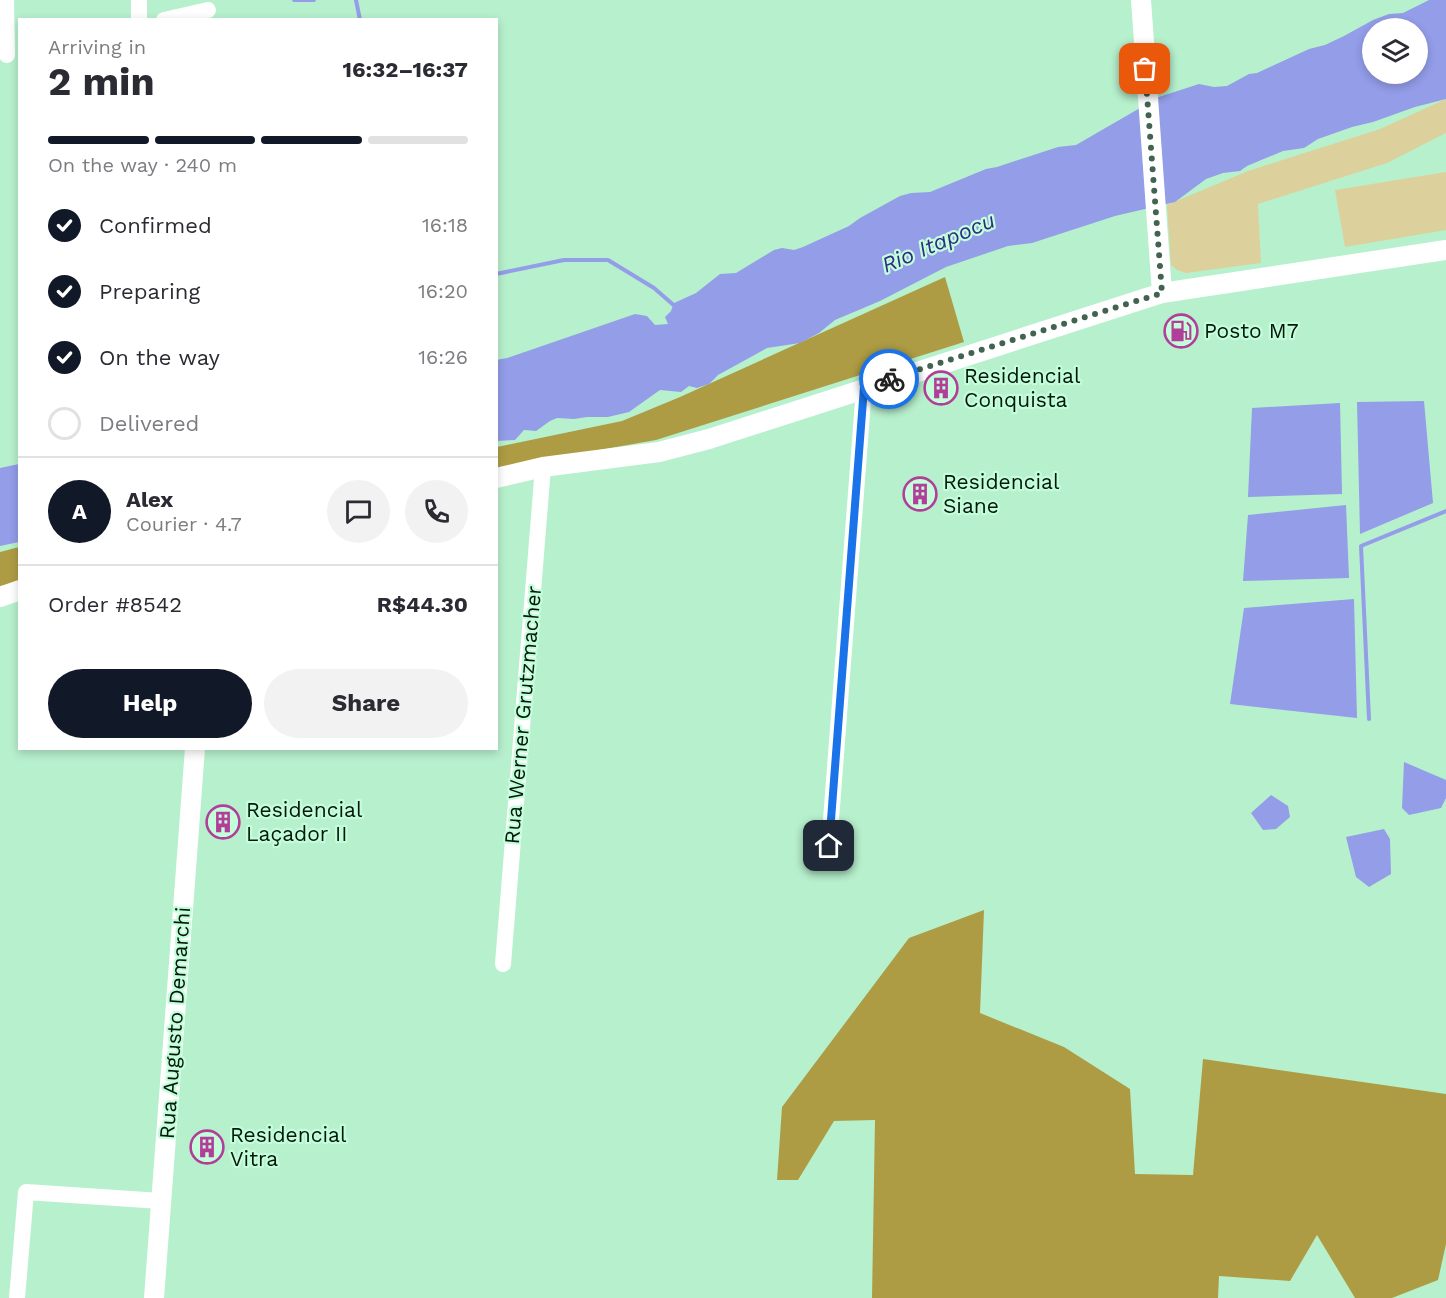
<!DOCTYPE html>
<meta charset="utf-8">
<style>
body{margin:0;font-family:"Work Sans",sans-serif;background:#f2f2f3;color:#2b2b33;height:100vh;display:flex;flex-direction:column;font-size:22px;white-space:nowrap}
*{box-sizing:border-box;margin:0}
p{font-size:20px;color:#7c7c81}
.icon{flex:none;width:33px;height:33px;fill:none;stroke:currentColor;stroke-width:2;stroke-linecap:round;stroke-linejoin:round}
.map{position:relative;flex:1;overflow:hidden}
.side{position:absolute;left:18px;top:18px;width:480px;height:732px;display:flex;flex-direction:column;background:#fff;border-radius:0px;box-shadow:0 3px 9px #0003}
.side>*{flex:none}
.fabs{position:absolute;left:1362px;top:18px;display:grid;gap:12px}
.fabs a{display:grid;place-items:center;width:66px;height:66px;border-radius:50%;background:#fff;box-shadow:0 3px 9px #0003;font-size:30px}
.pin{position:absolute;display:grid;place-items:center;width:51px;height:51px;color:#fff;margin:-26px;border-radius:12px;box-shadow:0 3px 9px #0006}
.courier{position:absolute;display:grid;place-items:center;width:60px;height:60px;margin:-30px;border:4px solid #1a73e8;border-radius:50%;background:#fff;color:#222;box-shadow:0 2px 8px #0007}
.head em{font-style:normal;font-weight:700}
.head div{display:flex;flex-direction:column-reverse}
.head{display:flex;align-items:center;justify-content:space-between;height:102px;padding:0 30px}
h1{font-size:39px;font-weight:700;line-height:45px}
.bar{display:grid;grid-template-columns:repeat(4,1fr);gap:9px 6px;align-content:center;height:72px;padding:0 30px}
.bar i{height:8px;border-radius:4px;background:#e1e1e2}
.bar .current{background:#111827}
.bar p{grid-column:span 4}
.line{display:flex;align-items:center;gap:15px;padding:0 30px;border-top:2px solid #e1e1e2}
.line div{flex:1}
.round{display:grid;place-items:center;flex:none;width:63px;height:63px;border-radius:32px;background:#f2f2f3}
ol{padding:0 30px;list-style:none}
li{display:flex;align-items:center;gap:18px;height:66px}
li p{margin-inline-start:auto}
li .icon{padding:6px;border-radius:50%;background:#111827;color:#fff;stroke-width:4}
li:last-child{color:#7c7c81}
li i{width:33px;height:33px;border:3px solid #e1e1e2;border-radius:50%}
.button{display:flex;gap:12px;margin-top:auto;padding:12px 30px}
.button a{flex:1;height:69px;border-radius:36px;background:#111827;color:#fff;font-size:24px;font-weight:700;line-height:69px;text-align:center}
.button a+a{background:#f2f2f3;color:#2b2b33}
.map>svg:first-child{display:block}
.green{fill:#dcd19c}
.forest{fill:#ae9c44}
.water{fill:#939de8;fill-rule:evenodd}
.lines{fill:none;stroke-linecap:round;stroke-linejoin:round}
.stream{stroke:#939de8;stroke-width:4}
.minor{stroke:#fff;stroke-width:16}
.tertiary{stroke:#fff;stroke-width:20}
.done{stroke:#426350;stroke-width:6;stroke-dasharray:0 10.8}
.route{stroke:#1a73e8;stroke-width:8}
.labels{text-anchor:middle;stroke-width:4.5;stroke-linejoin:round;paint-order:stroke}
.poi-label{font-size:21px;fill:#03170c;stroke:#c4fdda;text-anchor:start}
.street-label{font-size:21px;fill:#03170c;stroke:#c4fdda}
.water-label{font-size:22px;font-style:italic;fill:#2e2c82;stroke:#c4fdda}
</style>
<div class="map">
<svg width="1446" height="1298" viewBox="0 0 1446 1298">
<rect width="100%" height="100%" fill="#b7f0cd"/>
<g class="green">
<polygon points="1446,99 1446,133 1387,163 1258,204 1261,263 1186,273 1177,270 1171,265 1167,205 1248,171 1380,129"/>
<polygon points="1446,172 1446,230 1345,247 1335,190"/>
</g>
<g class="forest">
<polygon points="945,277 964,342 656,440 497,468 497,447 622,421 680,397"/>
<polygon points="19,547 19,581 0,586 0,552"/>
<polygon points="984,910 980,1013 1064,1047 1130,1089 1135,1174 1193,1175 1203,1059 1446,1094 1446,1244 1438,1280 1392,1298 1355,1298 1317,1235 1290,1281 1219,1276 1218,1298 872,1298 875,1120 834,1121 798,1180 777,1180 782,1107 909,938"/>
</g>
<g class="water">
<path d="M1429,0H1446V99L1415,107L1373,122L1352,127L1318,139L1304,148L1283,151L1247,166L1240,171L1223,173L1206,179L1175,202L1115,216L1032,243L1008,246L946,267L880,301L835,320L819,333L800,343L767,348L718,375L709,384L697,388L689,386L681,392L660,390L629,412L608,417H587L574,419L557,418L550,421L536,431L524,430L515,440L496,441V360L507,358L635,314L647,316L655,325L668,324L665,317L671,311L674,303L696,293L720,274L736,273L774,250L782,248L794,250L803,247L849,226L860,218L900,196L911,193L930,192L986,169L997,167L1058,147L1076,145L1159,97L1199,84L1214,87L1227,86L1249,74L1257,73L1309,49L1325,45L1344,36L1373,20L1389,14L1403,13ZM1372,28H1418V74H1372Z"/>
<polygon points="1424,401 1433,503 1360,534 1357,402"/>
<polygon points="1340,403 1342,494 1248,497 1252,408"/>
<polygon points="19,464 19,542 0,546 0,468"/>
<polygon points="1346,505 1349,578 1243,581 1248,515"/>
<polygon points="1354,599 1357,718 1230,704 1244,608"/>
<polygon points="1404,762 1446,780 1446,798 1441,808 1409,815 1402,808"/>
<polygon points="1271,795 1288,806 1290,817 1276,829 1263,830 1251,813"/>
<polygon points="1384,829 1390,839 1391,874 1369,887 1356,877 1346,837"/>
</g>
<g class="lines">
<g class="stream">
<polyline points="294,0 314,0"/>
<polyline points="356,0 360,20"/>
<polyline points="496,274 564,260 608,260 654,288 677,308"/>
<polyline points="1369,719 1361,546 1446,511"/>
</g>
<g class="minor">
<polyline points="6,0 7,55"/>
<polyline points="139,0 139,20"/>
<polyline points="164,20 208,10"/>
<polyline points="829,846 864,388"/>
<polyline points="503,964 543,467"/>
<polyline points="17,1298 26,1192 161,1201"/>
</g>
<g class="tertiary">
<polyline points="1141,0 1162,293"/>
<polyline points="496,478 543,467 659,452 709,439 1162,293 1446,250"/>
<polyline points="0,597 20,590"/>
<polyline points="154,1298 195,748"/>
</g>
</g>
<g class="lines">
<polyline class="done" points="889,379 1162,293 1145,69"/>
<polyline class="route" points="829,846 864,387 889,379"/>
</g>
<defs>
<symbol id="fuel-ring" viewBox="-11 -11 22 22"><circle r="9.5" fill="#c4fdda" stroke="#b13e98" stroke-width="1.5"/><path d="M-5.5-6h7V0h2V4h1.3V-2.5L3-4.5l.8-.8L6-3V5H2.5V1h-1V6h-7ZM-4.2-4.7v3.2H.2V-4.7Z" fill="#b13e98"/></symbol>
<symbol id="building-ring" viewBox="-11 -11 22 22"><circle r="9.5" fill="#c4fdda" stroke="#b13e98" stroke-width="1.5"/><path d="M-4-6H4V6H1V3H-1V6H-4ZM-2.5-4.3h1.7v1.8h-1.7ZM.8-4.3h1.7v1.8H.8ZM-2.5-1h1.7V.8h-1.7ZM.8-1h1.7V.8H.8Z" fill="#b13e98"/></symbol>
</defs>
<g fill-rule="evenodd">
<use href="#fuel-ring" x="1162" y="312" width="38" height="38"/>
<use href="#building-ring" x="922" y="369" width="38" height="38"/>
<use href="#building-ring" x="901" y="475" width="38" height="38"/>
<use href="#building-ring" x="204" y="803" width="38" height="38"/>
<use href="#building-ring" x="188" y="1128" width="38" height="38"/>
</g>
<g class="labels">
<g class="poi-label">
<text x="1204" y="338">Posto M7</text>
<text x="964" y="383">Residencial<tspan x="964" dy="24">Conquista</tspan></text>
<text x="943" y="489">Residencial<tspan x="943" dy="24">Siane</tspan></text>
<text x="246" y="817">Residencial<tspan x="246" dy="24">Laçador II</tspan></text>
<text x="230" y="1142">Residencial<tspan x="230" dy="24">Vitra</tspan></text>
</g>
<g class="street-label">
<text transform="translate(523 715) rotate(-85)" y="7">Rua Werner Grutzmacher</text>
<text transform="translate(175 1023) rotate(-86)" y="7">Rua Augusto Demarchi</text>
</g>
<g class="water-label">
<text transform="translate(938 242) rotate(-23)" y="8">Rio Itapocu</text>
</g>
</g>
</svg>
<div class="fabs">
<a><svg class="icon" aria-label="layers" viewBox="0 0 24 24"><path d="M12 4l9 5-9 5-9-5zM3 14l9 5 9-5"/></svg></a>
</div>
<div class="pin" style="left:1145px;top:69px;background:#ea580c"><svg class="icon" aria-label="bag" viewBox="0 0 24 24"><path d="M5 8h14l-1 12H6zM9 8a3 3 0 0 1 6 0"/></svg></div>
<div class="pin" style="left:829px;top:846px;background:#1f2937"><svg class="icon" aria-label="home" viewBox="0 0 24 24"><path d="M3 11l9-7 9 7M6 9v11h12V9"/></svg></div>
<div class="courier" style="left:889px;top:379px"><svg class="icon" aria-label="bike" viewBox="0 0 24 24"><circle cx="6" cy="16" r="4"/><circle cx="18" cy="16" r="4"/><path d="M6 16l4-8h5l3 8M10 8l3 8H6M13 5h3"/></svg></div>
<section class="side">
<div class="head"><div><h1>2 min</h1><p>Arriving in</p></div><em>16:32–16:37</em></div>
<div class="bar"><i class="current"></i><i class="current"></i><i class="current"></i><i></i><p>On the way · 240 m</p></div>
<ol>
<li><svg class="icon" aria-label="check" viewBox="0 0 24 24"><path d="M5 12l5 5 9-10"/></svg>Confirmed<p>16:18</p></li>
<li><svg class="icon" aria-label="check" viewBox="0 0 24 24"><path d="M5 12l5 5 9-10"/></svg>Preparing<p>16:20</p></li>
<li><svg class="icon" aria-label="check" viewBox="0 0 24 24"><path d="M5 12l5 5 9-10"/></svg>On the way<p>16:26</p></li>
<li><i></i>Delivered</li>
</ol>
<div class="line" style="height:108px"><b class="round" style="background:#111827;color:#fff">A</b><div><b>Alex</b><p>Courier · 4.7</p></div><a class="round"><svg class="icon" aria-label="chat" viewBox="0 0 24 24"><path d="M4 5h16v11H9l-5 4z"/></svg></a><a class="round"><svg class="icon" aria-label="phone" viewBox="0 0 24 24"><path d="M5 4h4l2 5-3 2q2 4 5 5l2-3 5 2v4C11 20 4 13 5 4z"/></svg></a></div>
<div class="line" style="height:78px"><div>Order #8542</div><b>R$44.30</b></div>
<div class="button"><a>Help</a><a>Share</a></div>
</section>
</div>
